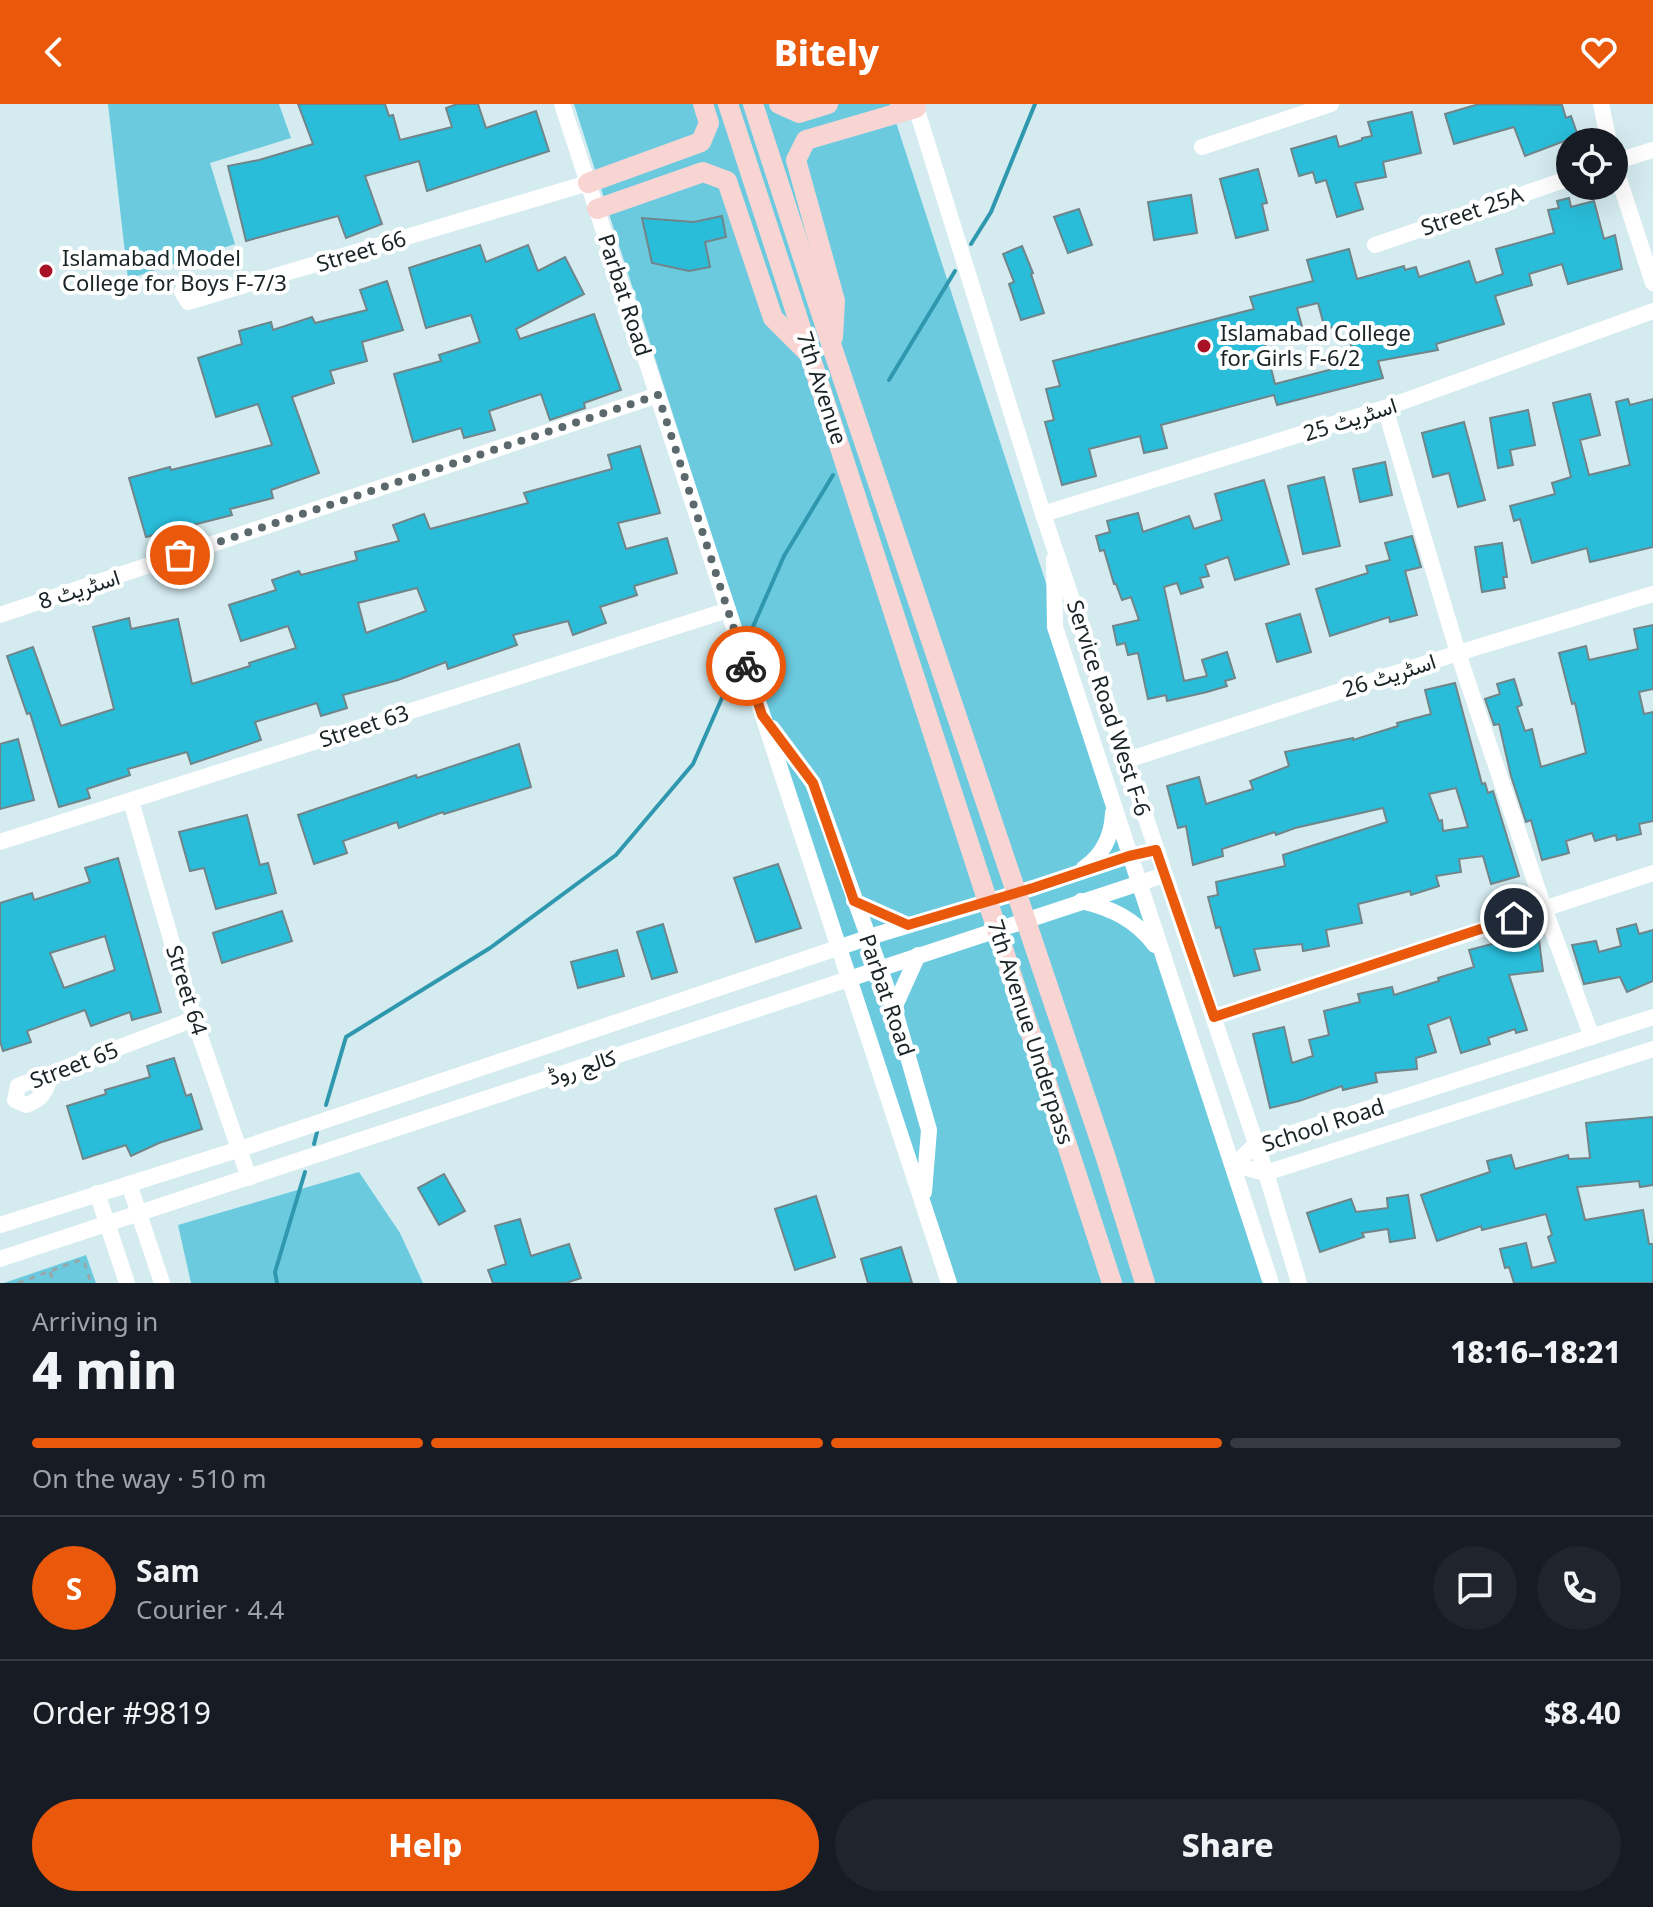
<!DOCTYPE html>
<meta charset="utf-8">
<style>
body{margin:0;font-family:"Noto Sans",Vazirmatn,sans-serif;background:#20242c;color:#f1f3f6;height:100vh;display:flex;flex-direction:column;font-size:30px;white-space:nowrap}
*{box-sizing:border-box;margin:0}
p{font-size:26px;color:#9ea1a6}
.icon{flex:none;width:44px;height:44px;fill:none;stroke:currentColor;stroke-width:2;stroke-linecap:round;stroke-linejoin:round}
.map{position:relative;height:1179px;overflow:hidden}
.drawer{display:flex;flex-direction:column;background:#171b24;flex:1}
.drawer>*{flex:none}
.fabs{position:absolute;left:1556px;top:24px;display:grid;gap:16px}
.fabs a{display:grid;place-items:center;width:72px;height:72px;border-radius:50%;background:#171b24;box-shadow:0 8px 32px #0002;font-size:40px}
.pin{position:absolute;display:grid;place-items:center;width:68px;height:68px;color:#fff;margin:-34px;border:4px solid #fff;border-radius:50%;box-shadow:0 2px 8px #0007}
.courier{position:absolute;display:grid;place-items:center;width:80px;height:80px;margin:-40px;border:6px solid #ea580c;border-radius:50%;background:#fff;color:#222;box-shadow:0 2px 10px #0007}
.overview em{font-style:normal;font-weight:800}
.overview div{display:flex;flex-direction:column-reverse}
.overview{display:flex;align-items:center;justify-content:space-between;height:136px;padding:0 32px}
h1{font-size:52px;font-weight:800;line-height:60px}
.bar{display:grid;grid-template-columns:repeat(4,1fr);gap:12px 8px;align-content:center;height:96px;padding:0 32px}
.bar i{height:10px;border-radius:6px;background:#363941}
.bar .on{background:#ea580c}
.bar p{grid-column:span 4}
.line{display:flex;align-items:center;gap:20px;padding:0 32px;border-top:2px solid #363941}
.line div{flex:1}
.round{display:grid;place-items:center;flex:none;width:84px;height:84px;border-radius:42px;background:#20242c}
.cta{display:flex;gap:16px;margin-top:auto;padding:16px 32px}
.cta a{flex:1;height:92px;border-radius:48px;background:#ea580c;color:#fff;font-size:32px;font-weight:800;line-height:92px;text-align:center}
.cta a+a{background:#20242c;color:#f1f3f6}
header{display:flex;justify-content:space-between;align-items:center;height:104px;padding:0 32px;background:#ea580c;color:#fff;font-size:36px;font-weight:800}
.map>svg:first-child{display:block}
.green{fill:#6ccadf}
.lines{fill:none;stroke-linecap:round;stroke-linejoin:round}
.stream{stroke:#2f98ae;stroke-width:4}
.building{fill:#29bdda;stroke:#70858a;stroke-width:2;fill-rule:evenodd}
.path{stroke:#95a7ab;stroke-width:3;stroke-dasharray:6 6;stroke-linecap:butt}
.minor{stroke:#fff;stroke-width:16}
.major{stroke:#f8d5d3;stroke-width:20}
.done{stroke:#5b696c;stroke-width:8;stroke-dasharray:0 14.4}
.route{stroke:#ea580c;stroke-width:10}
.poi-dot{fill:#a81126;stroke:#fff;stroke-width:3}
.labels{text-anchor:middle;stroke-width:8;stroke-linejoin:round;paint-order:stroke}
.street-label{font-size:22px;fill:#1a2325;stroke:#fff}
.poi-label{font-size:22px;fill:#1a2325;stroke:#fff;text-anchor:start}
</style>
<header><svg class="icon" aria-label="back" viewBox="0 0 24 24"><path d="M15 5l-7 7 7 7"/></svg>Bitely<svg class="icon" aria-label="heart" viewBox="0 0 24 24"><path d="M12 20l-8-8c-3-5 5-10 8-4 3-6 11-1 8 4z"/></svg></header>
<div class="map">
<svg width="1653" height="1179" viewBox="0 0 1653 1179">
<rect width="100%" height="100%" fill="#d4ebf0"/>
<g class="green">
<polygon points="108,0 279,0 291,34 210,59 235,140 128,175"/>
<polygon points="574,0 890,0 1229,1041 1266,1179 950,1179"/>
<polygon points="359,1068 400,1129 423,1179 191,1179 178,1121"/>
<polygon points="86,1151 96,1179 4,1179"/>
</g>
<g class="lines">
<g class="stream">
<polyline points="971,140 991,108 1035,0"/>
<polyline points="889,276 955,167"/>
<polyline points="748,534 784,452 833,371"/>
<polyline points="326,1001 346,933 490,844 616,751 693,660 736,562"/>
<polyline points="314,1040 317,1028"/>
<polyline points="277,1179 275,1168 305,1068"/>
</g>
</g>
<g class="building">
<polygon points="298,0 385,0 389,12 393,11 400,36 452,23 446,4 457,0 478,0 486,24 536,7 549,47 427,87 419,57 365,72 382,120 346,134 338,112 246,137 228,62 259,56 313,40"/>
<polygon points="1479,0 1562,1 1566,14 1571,12 1578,32 1525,52 1514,23 1454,40 1445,10"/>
<polygon points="1412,8 1421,49 1383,58 1386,73 1355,79 1363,105 1337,113 1326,76 1316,79 1313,68 1299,72 1291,45 1336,32 1339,43 1362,36 1362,34 1372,32 1368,18"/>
<polygon points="1258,65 1267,99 1262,100 1268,126 1236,134 1220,75"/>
<polygon points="1191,91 1197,129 1154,136 1148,98"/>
<path d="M1569,94L1571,103L1594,97L1604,135L1615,131L1622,165L1568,180L1562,160L1529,170L1532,181L1495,192L1504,220L1436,240L1438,246L1378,257L1383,274L1277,301L1274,291L1161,321L1167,344L1144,349L1140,332L1089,345L1096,372L1062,381L1045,318L1054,316L1046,285L1060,282L1053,257L1254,205L1250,193L1313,177L1307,156L1349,145L1357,175L1404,162L1405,166L1416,163L1419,173L1469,157L1476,179L1503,170L1496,145L1554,129L1548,106L1559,104L1557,97ZM1318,199L1325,225L1345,220L1356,259L1275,280L1265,240L1304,230L1297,204Z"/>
<polygon points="1079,105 1092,141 1068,149 1054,113"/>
<polygon points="722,112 726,133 705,138 710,163 689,167 652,159 642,114 694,118"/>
<polygon points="480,141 486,158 528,141 538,167 565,153 584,190 516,225 520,235 594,210 621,286 584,299 585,304 550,316 541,290 489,307 495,326 464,334 461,324 413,338 394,270 441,257 439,251 480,238 471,211 426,224 409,164"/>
<polygon points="1022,142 1033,169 1031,170 1044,209 1021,216 1009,180 1014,178 1003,150"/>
<polygon points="387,177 403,226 362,238 367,257 330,267 334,279 292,293 319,369 271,386 273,394 230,405 232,411 146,433 129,374 170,363 171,366 272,341 258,300 216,313 198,254 242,240 239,227 271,218 273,226 312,213 315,219 367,206 360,186"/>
<polygon points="1590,290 1600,331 1580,336 1589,371 1630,361 1616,298 1628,295 1630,301 1653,295 1653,443 1590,458 1587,444 1532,459 1520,415 1514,417 1510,402 1555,390 1552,379 1571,373 1553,299"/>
<polygon points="1528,306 1535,341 1510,346 1513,361 1498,364 1490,314"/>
<polygon points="1464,318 1485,396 1458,403 1449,369 1433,373 1422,329"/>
<path d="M640,342L660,409L618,419L626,445L667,434L677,469L634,482L637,491L600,503L606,519L573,531L568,517L513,531L517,541L448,565L446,558L398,576L343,591L347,604L321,612L317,599L255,618L261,636L191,660L187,648L128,665L130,671L87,685L90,694L59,703L30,609L27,610L7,552L33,543L61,622L114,605L93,523L129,514L131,525L178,515L192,580L250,562L249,559L296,544L288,522L241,537L229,501L276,486L272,476L299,467L301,471L357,456L355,448L399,437L393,421L424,410L430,425L528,399L524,389L612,365L608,351ZM417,484L426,507L366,529L358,499Z"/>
<polygon points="1385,358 1392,391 1360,398 1353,365"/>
<polygon points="1324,373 1340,442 1303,450 1288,382"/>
<polygon points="1264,376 1289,460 1235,476 1228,453 1205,461 1209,472 1200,474 1203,483 1181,490 1177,479 1164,483 1184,577 1207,572 1202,556 1227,548 1235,574 1225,577 1227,582 1207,588 1167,597 1166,591 1148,595 1138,549 1128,551 1125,539 1117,541 1113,522 1139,516 1131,493 1122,496 1116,480 1114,480 1104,446 1100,447 1096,432 1110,428 1107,417 1138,409 1143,428 1189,412 1194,425 1222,416 1215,390"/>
<polygon points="1412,432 1421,463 1405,467 1417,511 1390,518 1389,513 1330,532 1316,485 1368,469 1366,462 1390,456 1385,439"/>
<polygon points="1502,439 1507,473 1503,473 1505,484 1482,488 1475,443"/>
<polygon points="1300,510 1311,548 1277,558 1266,520"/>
<polygon points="1653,521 1653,585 1639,588 1644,610 1653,608 1653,717 1639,720 1641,730 1617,736 1616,731 1595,737 1592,729 1566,737 1569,749 1542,756 1531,716 1526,718 1511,672 1499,620 1494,621 1485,595 1500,590 1497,580 1514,575 1522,601 1517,603 1525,627 1532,625 1541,663 1586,649 1575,599 1572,600 1559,549 1586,542 1589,556 1638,545 1634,525"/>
<path d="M1455,579L1482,680L1485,679L1488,689L1493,687L1519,772L1491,780L1483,752L1459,755L1461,768L1436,772L1439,782L1411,791L1410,787L1358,800L1362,819L1326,826L1329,842L1303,847L1302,840L1254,845L1260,866L1234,872L1220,823L1216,824L1208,793L1218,791L1216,778L1285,762L1283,751L1387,718L1383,704L1295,724L1276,731L1275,728L1222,745L1223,752L1193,761L1186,722L1178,724L1167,682L1199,673L1206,700L1253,685L1250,677L1289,662L1285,648L1353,634V636L1398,622L1397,619L1431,610L1425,586ZM1456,684L1468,723L1443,727L1442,716L1439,717L1429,690Z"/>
<polygon points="18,635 34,696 0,705 0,640"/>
<polygon points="519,640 531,683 444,710 443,708 399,724 397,718 343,737 347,749 314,760 298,711 416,671 417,674"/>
<polygon points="247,711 260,761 268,759 276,789 216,805 204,764 190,767 179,728"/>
<path d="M118,754L161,908L132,916L130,908L91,922L85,906L27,927L31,938L3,947L0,937V799L32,789L34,796L90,778L85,764ZM105,832L115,866L64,884L50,849Z"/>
<polygon points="778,760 801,824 756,838 734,774"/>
<polygon points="282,807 292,837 222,859 213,829"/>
<polygon points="663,820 677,868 652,875 637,828"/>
<polygon points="1636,820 1639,830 1653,826 1653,877 1627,888 1620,873 1584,880 1572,841 1596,837 1599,848 1621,842 1617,825"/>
<polygon points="1511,835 1512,839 1539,836 1543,867 1509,871 1527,926 1516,929 1515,925 1488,934 1490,940 1461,949 1450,913 1428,921 1436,948 1416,954 1417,965 1375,969 1377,978 1343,986 1342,982 1299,997 1270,1004 1253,930 1284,923 1292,959 1313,952 1309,936 1329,931 1324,907 1360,898 1358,890 1392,883 1394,891 1439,877 1438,874 1474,863 1469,846"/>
<polygon points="617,846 624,872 578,884 571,858"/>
<polygon points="174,954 186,992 191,990 202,1025 159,1039 131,1052 126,1041 83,1055 67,1002 106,990 105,986 150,973 147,962"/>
<polygon points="1653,1013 1653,1081 1640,1083 1639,1077 1577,1083 1585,1116 1643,1106 1649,1140 1653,1140 1653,1179 1514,1179 1509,1163 1505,1164 1500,1145 1526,1139 1532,1164 1556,1158 1548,1133 1552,1131 1546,1110 1482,1126 1481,1122 1437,1137 1421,1091 1490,1068 1487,1057 1511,1051 1515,1065 1568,1051 1569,1055 1590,1054 1586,1019"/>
<polygon points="444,1070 465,1107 439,1121 418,1084"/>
<polygon points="1408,1091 1415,1134 1390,1138 1388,1125 1362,1129 1364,1133 1320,1148 1307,1109 1351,1095 1356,1108 1388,1104 1387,1094"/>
<polygon points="816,1092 835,1153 795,1166 775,1105"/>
<polygon points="520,1115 531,1152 569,1140 581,1174 566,1179 493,1179 488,1166 506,1160 495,1122"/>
<polygon points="901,1143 912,1179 868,1179 861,1155"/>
</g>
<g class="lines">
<g class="path">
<polyline points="50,1168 54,1179"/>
<polyline points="18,1179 80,1156 84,1157 91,1179"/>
</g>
<g class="minor">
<polyline points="562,0 949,1179"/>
<polyline points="915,0 1043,410 1266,1069 1299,1179"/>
<polyline points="1601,0 1609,38"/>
<polyline points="1202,43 1331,0"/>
<polyline points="1614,58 1653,46"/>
<polyline points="1614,60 1653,179"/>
<polyline points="1375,141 1570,74"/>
<path d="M221,187C209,180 198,177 185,182L182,188L188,198L588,79"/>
<polyline points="1385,304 1458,549 1544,804 1592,933"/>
<polyline points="1043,410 1385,304 1653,207"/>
<polyline points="1054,455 1055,523 1271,1179"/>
<polyline points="0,511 658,291"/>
<polyline points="772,624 813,679 894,904 929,1026 924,1088"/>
<polyline points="1127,656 1458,549 1653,490"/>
<polyline points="131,697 194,915 249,1074"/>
<polyline points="0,738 728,506"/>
<path d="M1084,764C1103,751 1112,732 1113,709"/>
<polyline points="854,797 908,821"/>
<path d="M1081,797C1111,804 1135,815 1155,841"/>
<polyline points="894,904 918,851"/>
<polyline points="1214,913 1653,769"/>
<path d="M50,973C46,988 41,996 26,1001L15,996L18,982L194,915"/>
<polyline points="1234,1061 1255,1041 1653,913"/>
<polyline points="1234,1061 1266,1069 1653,945"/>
<polyline points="129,1080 162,1179"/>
<polyline points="97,1089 127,1179"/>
<polyline points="0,1121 240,1045 876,831 1033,784 1129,752 1156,746"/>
<polyline points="0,1155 1164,771"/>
</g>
<g class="major">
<polyline points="728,0 1112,1179"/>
<polyline points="753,0 833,246 1105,1051 1145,1179"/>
<polyline points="779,0 799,9 828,0"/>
<polyline points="588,79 701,38 709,19 703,0"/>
<polyline points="597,105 703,68 727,77 773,214 809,250"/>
<polyline points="833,233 835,197 796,56 806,36 916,4"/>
</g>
</g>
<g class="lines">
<polyline class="done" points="180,451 658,291 746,562"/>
<polyline class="route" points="746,562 762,611 813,679 854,797 908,821 1033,784 1129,752 1156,746 1214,913 1514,814"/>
</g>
<g class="poi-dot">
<circle cx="46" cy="167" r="8"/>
<circle cx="1204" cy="242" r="8"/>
</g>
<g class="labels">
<g class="street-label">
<text transform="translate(1472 107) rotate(-19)" y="8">Street 25A</text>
<text transform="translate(361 147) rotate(-17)" y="8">Street 66</text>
<text transform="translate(625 191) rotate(72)" y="8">Parbat Road</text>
<text transform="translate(822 284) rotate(72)" y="8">7th Avenue</text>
<text transform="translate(1350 315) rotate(-18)" y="8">اسٹریٹ 25</text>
<text transform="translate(79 485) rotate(-18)" y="8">اسٹریٹ 8</text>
<text transform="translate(1389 571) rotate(-18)" y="8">اسٹریٹ 26</text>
<text transform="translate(1109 604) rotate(72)" y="8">Service Road West F-6</text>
<text transform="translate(364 622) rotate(-18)" y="8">Street 63</text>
<text transform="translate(187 886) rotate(73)" y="8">Street 64</text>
<text transform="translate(887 891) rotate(71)" y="8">Parbat Road</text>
<text transform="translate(1031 928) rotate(72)" y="8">7th Avenue Underpass</text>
<text transform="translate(74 961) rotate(-21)" y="8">Street 65</text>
<text transform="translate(582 963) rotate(-18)" y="8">کالج روڈ</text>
<text transform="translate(1323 1021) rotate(-18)" y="8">School Road</text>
</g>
<g class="poi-label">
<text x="62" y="162">Islamabad Model<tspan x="62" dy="25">College for Boys F-7/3</tspan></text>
<text x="1220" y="237">Islamabad College<tspan x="1220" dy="25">for Girls F-6/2</tspan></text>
</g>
</g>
</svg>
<div class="fabs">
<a><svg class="icon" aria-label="locate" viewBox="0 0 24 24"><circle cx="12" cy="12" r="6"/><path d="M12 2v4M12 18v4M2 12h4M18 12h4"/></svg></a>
</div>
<div class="pin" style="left:180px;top:451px;background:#ea580c"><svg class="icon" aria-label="bag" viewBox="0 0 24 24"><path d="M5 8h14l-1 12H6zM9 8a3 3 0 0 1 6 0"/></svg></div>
<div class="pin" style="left:1514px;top:814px;background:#1f2937"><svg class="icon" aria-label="home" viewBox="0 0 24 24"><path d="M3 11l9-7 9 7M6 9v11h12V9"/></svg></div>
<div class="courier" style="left:746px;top:562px"><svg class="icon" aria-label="bike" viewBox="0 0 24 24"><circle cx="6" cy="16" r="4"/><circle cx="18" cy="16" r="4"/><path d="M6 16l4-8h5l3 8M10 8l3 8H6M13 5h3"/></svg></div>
</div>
<section class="drawer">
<div class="overview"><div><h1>4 min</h1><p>Arriving in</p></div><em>18:16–18:21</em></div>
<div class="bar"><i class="on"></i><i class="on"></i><i class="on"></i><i></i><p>On the way · 510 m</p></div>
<div class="line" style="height:144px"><b class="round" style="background:#ea580c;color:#fff">S</b><div><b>Sam</b><p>Courier · 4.4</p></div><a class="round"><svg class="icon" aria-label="chat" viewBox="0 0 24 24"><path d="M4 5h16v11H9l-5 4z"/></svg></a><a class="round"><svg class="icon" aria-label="phone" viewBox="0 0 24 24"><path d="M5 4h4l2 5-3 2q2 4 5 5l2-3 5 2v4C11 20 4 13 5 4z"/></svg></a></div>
<div class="line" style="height:104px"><div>Order #9819</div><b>$8.40</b></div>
<div class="cta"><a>Help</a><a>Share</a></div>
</section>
